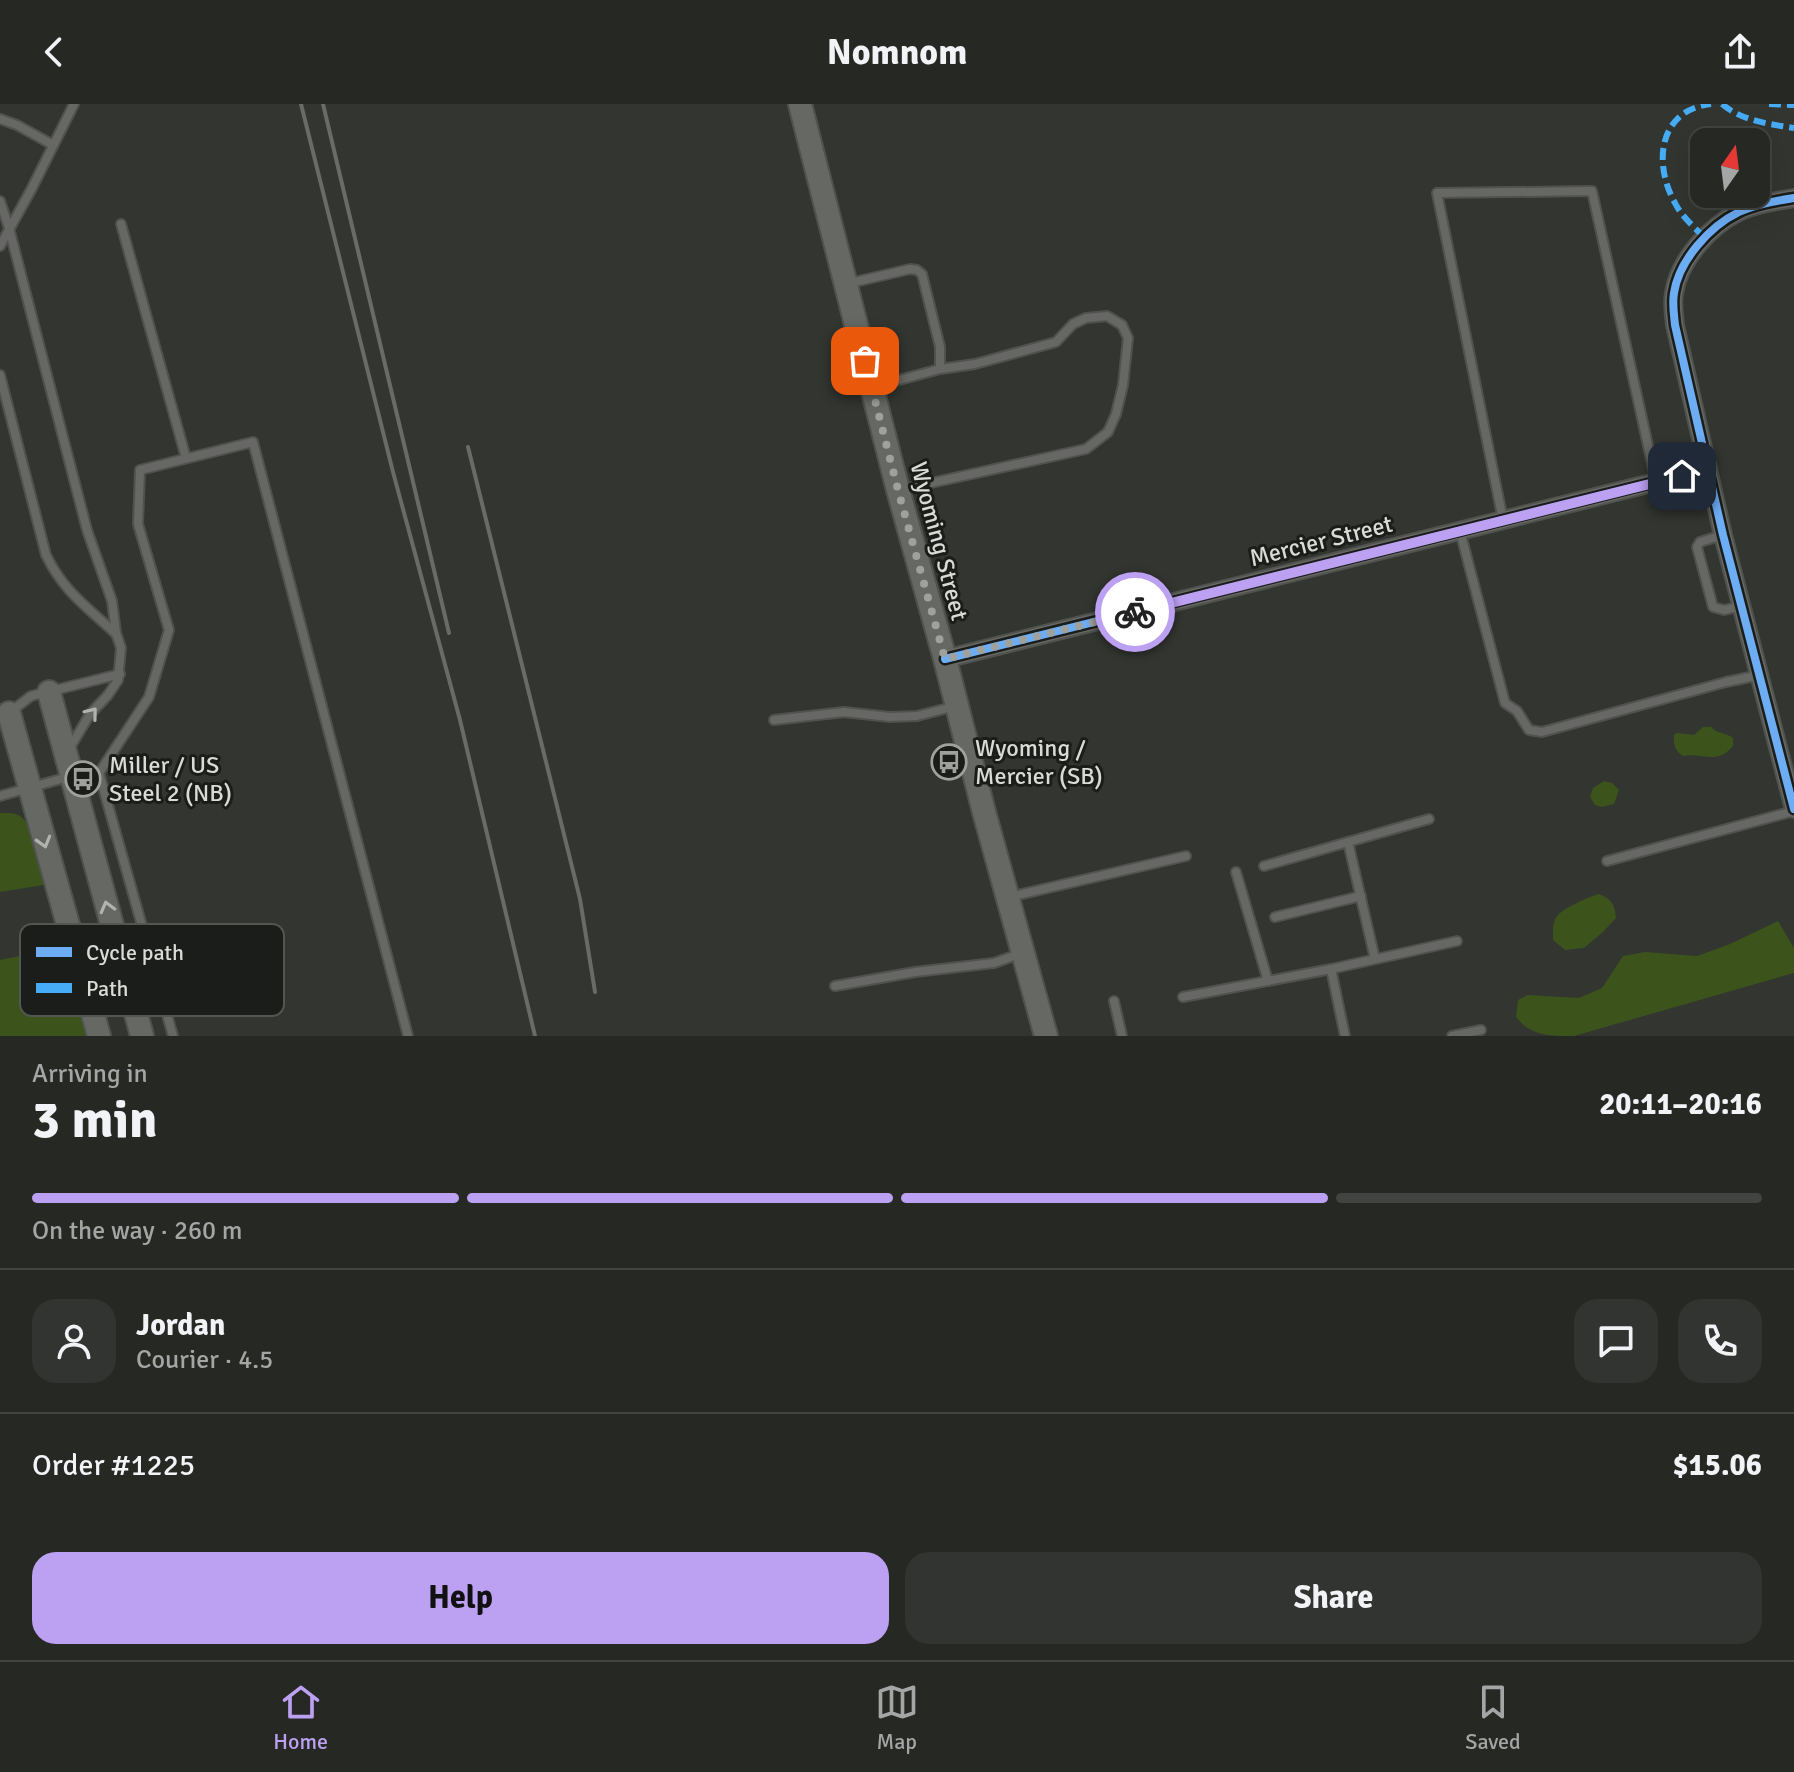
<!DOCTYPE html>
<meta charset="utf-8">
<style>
body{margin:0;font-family:Signika,sans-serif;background:#323431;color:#f1f3f6;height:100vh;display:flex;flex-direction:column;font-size:30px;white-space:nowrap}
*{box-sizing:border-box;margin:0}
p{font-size:26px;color:#a4a6a6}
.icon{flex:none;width:44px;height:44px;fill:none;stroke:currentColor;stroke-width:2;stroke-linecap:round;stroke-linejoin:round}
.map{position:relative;height:932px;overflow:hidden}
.sheet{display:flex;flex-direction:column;background:#262824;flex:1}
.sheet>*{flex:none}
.needle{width:52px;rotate:14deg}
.controls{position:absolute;left:1690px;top:24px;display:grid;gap:16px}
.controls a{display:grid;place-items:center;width:80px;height:80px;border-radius:16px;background:#262824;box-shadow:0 8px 32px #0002,0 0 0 2px #424441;font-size:40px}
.pin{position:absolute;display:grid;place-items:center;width:68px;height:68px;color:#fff;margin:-34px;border-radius:16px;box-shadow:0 4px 12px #0006}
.courier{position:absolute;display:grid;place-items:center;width:80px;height:80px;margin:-40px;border:6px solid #bca0f2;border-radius:50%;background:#fff;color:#222;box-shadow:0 2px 10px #0007}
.head em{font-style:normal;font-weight:800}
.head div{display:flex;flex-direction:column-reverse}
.head{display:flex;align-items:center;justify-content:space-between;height:136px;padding:0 32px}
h1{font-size:52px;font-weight:800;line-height:60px}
.bar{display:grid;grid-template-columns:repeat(4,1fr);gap:12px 8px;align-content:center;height:96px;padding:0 32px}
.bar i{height:10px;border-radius:6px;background:#424441}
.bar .active{background:#bca0f2}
.bar p{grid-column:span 4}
.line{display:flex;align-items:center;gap:20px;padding:0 32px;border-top:2px solid #424441}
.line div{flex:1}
.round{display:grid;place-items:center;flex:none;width:84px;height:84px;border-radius:24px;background:#323431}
.cta{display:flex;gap:16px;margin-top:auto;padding:16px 32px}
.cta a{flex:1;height:92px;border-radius:24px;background:#bca0f2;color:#111;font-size:32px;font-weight:800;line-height:92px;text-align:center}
.cta a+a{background:#323431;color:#f1f3f6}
header{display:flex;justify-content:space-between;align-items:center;height:104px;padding:0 32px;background:#262824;font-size:36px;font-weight:800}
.tabs{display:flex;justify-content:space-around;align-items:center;height:112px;border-top:2px solid #424441;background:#262824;font-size:22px;color:#a4a6a6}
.tabs a{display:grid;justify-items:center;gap:4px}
.tabs .active{color:#bca0f2}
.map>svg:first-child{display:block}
.green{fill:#3c531c}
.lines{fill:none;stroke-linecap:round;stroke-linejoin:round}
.service-casing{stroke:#50524e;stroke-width:12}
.minor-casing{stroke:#50524e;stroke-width:20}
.secondary-casing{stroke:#50524e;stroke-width:26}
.service{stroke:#676866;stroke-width:8}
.minor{stroke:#676866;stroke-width:16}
.secondary{stroke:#666863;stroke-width:22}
.rail{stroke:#696b67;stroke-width:4}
.quiet{stroke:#46acf6;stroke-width:6;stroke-dasharray:12 6;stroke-linecap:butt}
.cycleway-casing{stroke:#1b1d1a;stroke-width:13}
.cycleway{stroke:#6dadf4;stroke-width:8}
.oneway{stroke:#b1b3af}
.oneway2{stroke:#b1b3ae}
.done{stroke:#9fa19d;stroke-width:8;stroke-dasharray:0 14.4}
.route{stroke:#bca0f2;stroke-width:10}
.labels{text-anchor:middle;stroke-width:6;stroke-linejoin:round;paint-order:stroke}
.street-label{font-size:24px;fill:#d9dbd7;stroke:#1b1d1a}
.poi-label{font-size:24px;fill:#d9dbd7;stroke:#1b1d1a;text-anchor:start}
.key{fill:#1b1d1a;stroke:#545653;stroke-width:2}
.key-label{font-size:22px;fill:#d9dbd7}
</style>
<header><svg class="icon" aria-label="back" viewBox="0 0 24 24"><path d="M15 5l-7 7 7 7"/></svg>Nomnom<svg class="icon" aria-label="share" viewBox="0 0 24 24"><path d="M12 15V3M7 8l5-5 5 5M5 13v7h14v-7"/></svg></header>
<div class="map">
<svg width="1794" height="932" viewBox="0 0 1794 932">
<rect width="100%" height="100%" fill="#323530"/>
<g class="green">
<path d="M1703,623H1711C1717,630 1725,628 1733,634V642C1716,662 1703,648 1683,652C1675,647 1673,640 1674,631L1677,629L1694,631Z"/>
<polygon points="1604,677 1612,679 1619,686 1614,700 1602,703 1595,701 1590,693 1593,684"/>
<path d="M0,709C6,709 14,708 20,712C34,720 40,765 44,781L0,788Z"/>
<path d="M1599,790C1612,795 1615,801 1616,814L1603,828L1584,844L1565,846L1553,836C1553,828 1552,817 1558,811C1564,804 1590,792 1599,790Z"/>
<path d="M1778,817L1794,844V869L1574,932C1549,932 1531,932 1516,913L1518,896L1528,891L1579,894L1602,884L1623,852L1645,848L1697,852L1730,840Z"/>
<polygon points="60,844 87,932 0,932 0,856"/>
</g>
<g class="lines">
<defs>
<g id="service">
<polyline points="0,15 17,21 53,41"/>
<polyline points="0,97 9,124 87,426 112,497 116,529 121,544 118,576 108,591 90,610 68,647"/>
<polyline points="121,120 186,354"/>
<polyline points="0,142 31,86 74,0"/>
<polyline points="846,180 910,165 917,166 922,170 940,243 940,265 873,283"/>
<path d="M0,271L46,451C64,488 86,502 115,529"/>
<polyline points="899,386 1086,345 1108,328 1116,310 1123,281 1128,234 1122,221 1107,212 1086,214 1073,220 1056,238 975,260 940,265"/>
<polyline points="1503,416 1437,89 1592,87 1656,378"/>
<polyline points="1460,427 1505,599 1517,607 1529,626 1542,628 1726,578 1760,571"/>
<polyline points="1723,431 1700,438 1697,443 1713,503 1724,506 1742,502"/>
<polyline points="9,609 31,592 120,570"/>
<polyline points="774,616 844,608 890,613 917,612 956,602"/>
<polyline points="0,692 68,673"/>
<polyline points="1607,757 1794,707"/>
<polyline points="1264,762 1348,738"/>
<polyline points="1236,768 1268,877"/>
<polyline points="1009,793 1186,752"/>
<polyline points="1275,813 1361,792"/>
<polyline points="1375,855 1348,738 1429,715"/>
<polyline points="1331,865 1457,837"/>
<polyline points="835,882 915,868 994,859 1022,849"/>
<polyline points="1183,893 1331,865 1345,932"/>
<polyline points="1114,897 1122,932"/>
<polyline points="173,932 99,669 149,593 169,526 138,420 140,366 253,338 408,932"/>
<polyline points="1452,932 1481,926"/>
</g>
<g id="minor">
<path d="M1794,94C1776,97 1756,100 1739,108C1710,122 1679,156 1674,189C1672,200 1674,210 1675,221L1723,431L1794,705"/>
<polyline points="945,555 1708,365"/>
</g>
<g id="secondary">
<polyline points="800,0 898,386 945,555 984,708 1046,932"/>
<polyline points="49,588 142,932"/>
<polyline points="9,609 99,932"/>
</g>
</defs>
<use href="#service" class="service-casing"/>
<use href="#minor" class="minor-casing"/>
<use href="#secondary" class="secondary-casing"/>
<use href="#service" class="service"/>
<use href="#minor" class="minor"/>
<use href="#secondary" class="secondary"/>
<g class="rail">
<polyline points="301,0 393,368 460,616 535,932"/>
<polyline points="323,0 449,529"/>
<polyline points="468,343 580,795 595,888"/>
</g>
<g class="quiet">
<path d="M1722,0C1742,17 1769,20 1794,24"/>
<polyline points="1769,0 1794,1"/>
<path d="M1704,133C1694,123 1682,113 1675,99C1653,60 1658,6 1711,0"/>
</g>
<defs>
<g id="cycleway">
<path d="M1794,94C1776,97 1756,100 1739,108C1710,122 1679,156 1674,189C1672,200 1674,210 1675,221L1723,431L1794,705"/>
<polyline points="945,555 1708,365"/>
</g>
</defs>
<use href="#cycleway" class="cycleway-casing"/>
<use href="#cycleway" class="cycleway"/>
</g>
<defs><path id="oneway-chevron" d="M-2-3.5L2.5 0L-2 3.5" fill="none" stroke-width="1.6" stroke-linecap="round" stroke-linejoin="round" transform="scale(2)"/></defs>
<use class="oneway" href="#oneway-chevron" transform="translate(92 609) rotate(-51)"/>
<g class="oneway2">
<use href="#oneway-chevron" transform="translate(44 738) rotate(74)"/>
<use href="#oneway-chevron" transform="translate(107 803) rotate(-105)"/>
</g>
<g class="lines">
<polyline class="done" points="865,257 898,386 945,555 1135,508"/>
<polyline class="route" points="1135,508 1682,372"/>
</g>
<defs>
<symbol id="bus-ring" viewBox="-11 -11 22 22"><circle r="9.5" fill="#1b1d1a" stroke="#9fa19d" stroke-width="1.5"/><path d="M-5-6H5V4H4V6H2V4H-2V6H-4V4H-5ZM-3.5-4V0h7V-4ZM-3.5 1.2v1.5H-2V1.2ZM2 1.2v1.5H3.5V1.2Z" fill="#9fa19d"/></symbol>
</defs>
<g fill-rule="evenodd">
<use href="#bus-ring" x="929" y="638" width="40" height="40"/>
<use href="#bus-ring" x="63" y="655" width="40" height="40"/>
</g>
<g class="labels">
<g class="street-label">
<text transform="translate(939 437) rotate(75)" y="8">Wyoming Street</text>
<text transform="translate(1321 437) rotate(-14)" y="8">Mercier Street</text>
</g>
<g class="poi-label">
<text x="975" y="652">Wyoming /<tspan x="975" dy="28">Mercier (SB)</tspan></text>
<text x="109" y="669">Miller / US<tspan x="109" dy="28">Steel 2 (NB)</tspan></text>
</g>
</g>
<rect x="20" y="820" width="264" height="92" rx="12" class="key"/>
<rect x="36" y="843" width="36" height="10" fill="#6dadf4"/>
<rect x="36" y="879" width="36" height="10" fill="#46acf6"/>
<g class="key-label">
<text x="86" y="856">Cycle path</text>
<text x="86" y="892">Path</text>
</g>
</svg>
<div class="controls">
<a><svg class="needle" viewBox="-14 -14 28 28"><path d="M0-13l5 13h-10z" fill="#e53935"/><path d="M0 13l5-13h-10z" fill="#a4a6a6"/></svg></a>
</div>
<div class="pin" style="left:865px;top:257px;background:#ea580c"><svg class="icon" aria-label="bag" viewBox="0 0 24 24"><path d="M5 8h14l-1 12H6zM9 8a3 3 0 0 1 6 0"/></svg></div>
<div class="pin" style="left:1682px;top:372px;background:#1f2937"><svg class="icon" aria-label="home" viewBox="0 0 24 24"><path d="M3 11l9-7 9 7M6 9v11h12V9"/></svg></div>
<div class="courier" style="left:1135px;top:508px"><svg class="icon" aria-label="bike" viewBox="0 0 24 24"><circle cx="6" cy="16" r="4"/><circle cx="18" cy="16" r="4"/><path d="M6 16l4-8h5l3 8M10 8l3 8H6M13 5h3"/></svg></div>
</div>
<section class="sheet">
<div class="head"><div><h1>3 min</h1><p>Arriving in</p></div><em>20:11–20:16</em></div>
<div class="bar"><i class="active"></i><i class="active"></i><i class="active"></i><i></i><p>On the way · 260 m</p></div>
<div class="line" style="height:144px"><a class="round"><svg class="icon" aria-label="person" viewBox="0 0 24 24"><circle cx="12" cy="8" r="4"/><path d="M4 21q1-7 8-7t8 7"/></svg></a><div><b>Jordan</b><p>Courier · 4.5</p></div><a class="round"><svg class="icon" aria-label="chat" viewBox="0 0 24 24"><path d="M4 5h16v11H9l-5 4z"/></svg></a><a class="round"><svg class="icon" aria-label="phone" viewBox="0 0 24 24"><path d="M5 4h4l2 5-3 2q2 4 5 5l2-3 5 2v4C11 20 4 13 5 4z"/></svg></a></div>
<div class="line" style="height:104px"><div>Order #1225</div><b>$15.06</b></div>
<div class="cta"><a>Help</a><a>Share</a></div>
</section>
<nav class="tabs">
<a class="active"><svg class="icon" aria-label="home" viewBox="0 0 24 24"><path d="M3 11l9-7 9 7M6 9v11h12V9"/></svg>Home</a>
<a><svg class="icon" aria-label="map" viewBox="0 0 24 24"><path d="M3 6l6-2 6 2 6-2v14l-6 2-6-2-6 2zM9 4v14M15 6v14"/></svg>Map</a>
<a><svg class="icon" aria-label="saved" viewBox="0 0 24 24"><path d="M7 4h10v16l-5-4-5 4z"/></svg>Saved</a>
</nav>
